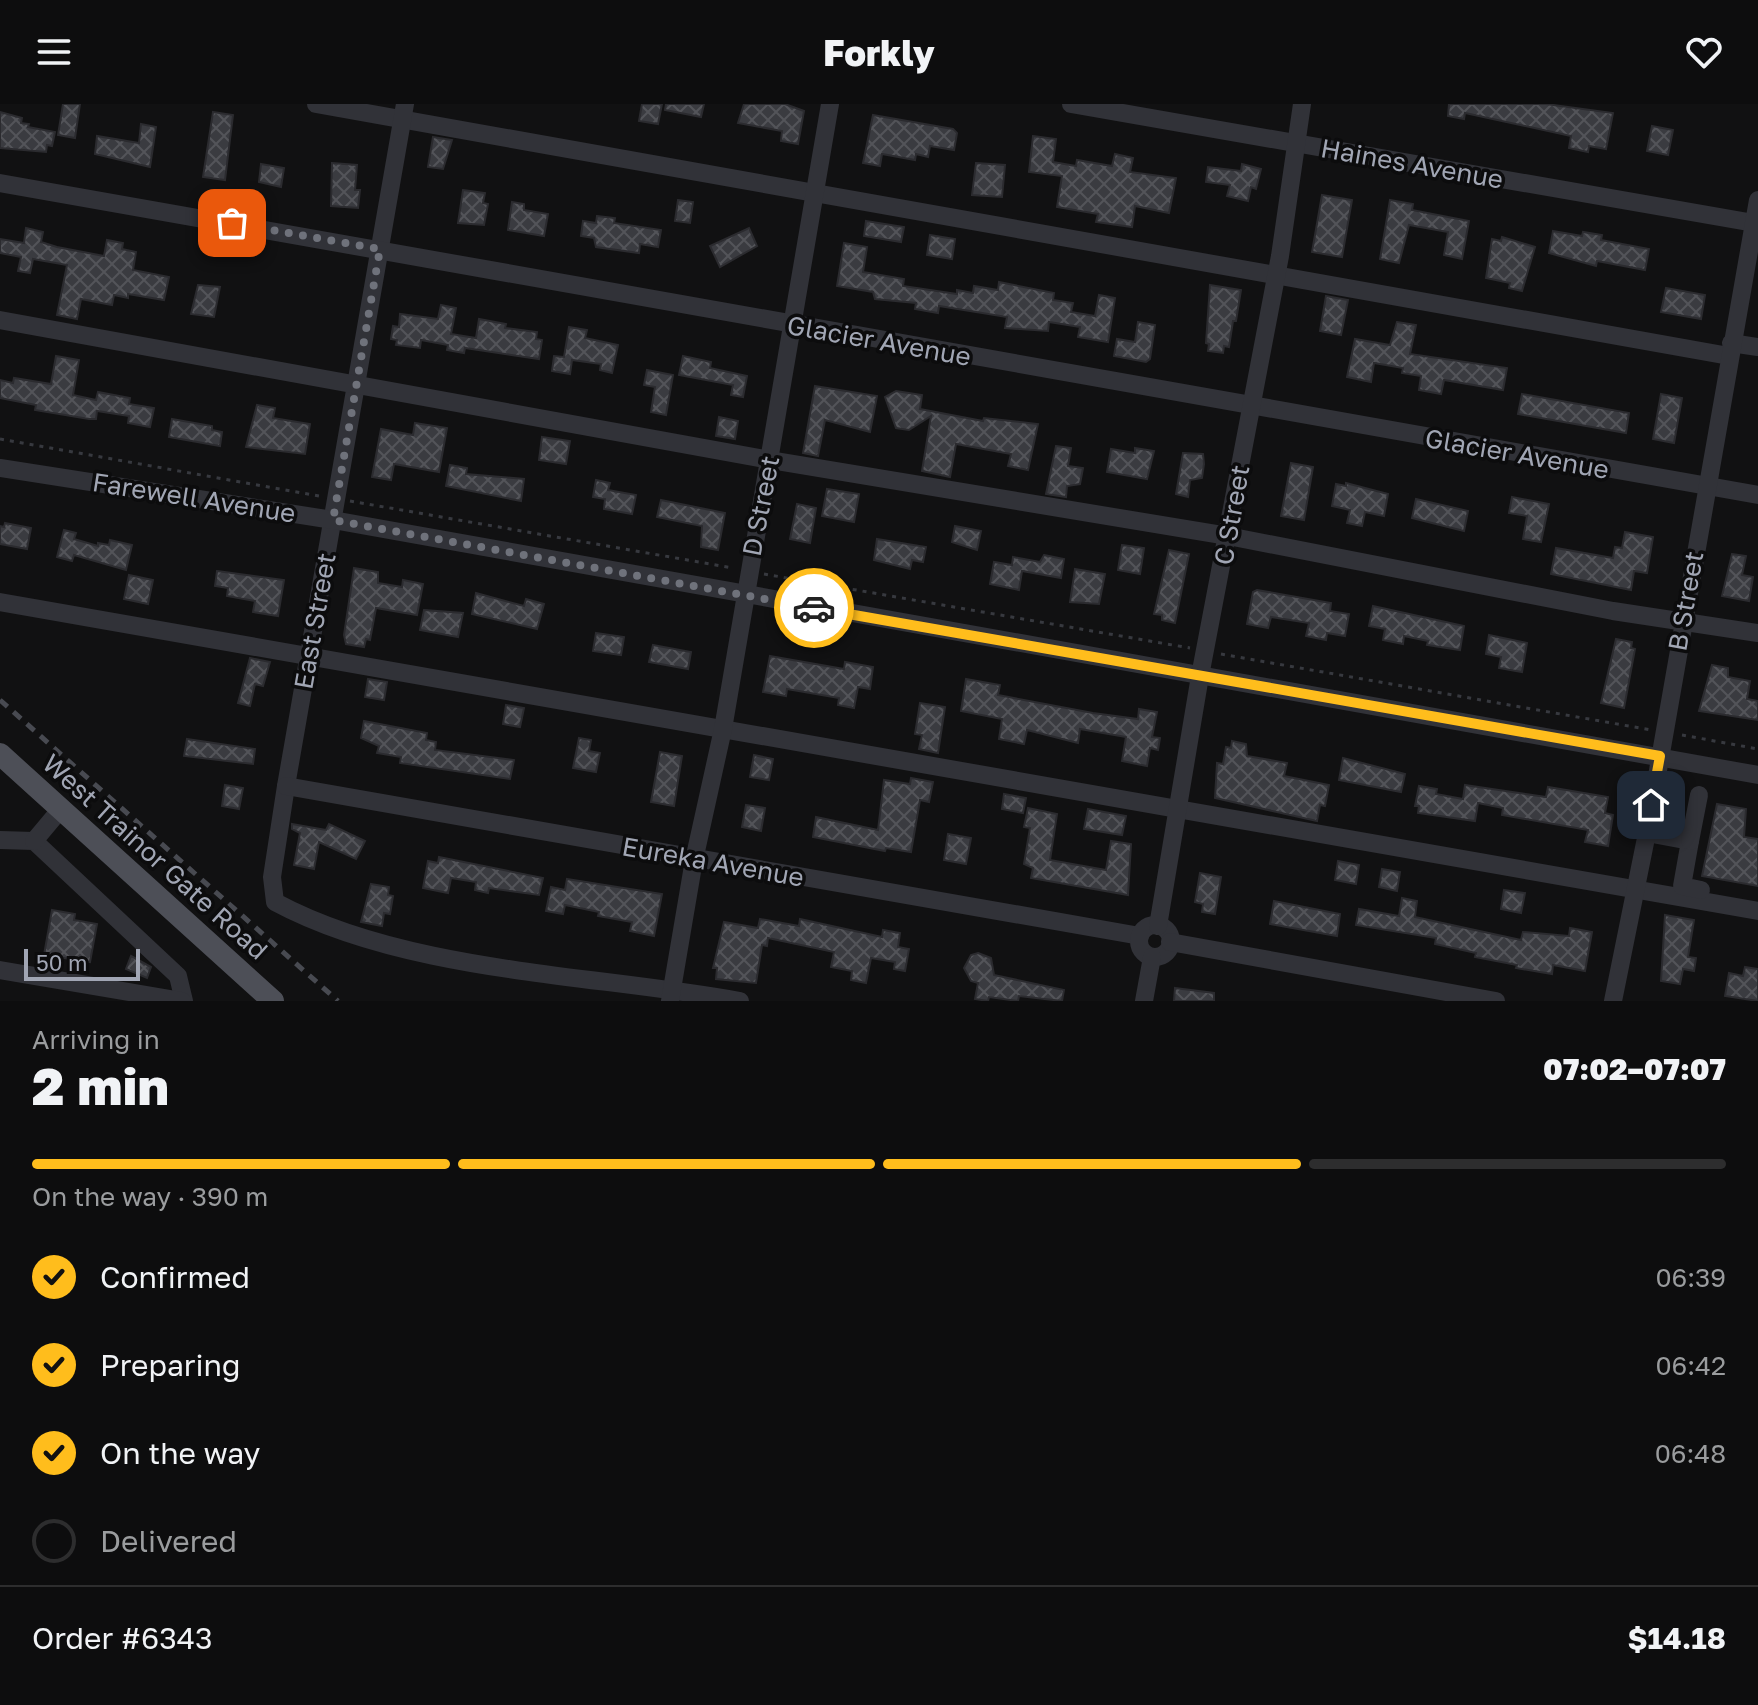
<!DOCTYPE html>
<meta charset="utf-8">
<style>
body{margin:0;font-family:"Golos Text",sans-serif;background:#1b1b1c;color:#f1f3f6;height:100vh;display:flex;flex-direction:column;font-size:30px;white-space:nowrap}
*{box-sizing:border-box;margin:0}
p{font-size:26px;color:#9a9c9e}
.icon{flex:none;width:44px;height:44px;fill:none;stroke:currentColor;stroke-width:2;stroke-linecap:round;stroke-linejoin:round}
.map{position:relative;height:897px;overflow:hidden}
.drawer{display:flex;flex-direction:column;background:#0d0d0e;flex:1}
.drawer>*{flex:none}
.scale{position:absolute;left:24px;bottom:20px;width:116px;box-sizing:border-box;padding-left:8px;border:4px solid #a1a6b4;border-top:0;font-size:22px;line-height:28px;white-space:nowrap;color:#a1a6b4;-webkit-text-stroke:6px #0c0c0d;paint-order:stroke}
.pin{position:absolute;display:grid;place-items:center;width:68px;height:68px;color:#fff;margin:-34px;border-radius:16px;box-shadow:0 4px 12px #0006}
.courier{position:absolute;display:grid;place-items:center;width:80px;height:80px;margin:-40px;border:6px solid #ffbd1c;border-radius:50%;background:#fff;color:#222;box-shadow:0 2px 10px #0007}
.summary em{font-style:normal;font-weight:800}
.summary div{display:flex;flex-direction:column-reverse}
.summary{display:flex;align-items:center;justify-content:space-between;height:136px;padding:0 32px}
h1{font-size:52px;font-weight:800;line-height:60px}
.bar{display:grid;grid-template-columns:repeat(4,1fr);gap:12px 8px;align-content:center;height:96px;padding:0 32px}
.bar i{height:10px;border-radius:6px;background:#2d2d2e}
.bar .selected{background:#ffbd1c}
.bar p{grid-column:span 4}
.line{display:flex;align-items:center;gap:20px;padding:0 32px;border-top:2px solid #2d2d2e}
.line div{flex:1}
ol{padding:0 32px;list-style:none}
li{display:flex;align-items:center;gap:24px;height:88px}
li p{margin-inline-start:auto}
li .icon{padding:8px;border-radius:50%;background:#ffbd1c;color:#111;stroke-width:4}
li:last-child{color:#9a9c9e}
li i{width:44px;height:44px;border:4px solid #2d2d2e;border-radius:50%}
header{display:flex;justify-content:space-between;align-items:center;height:104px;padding:0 32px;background:#0d0d0e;font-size:36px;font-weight:800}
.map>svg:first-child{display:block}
.building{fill:url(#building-cross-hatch);stroke:#2b2b2f;stroke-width:2}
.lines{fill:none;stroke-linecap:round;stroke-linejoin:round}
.path{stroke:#37393f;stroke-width:3;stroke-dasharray:4 6;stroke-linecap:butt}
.minor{stroke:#313238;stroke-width:18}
.major{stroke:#4d4f57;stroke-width:22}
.rail{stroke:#484a51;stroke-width:5;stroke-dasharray:10 8;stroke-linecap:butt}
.done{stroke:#6f727b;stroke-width:8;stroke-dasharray:0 14.4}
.route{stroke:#ffbd1c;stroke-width:10}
.labels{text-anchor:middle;stroke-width:7;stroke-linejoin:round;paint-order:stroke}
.street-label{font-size:26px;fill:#a1a6b4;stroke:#0c0c0d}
</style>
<header><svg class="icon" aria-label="menu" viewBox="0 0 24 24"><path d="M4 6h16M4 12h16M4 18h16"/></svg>Forkly<svg class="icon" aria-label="heart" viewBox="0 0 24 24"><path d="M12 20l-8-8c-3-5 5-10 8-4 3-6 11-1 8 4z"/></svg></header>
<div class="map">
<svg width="1758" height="897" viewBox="0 0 1758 897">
<defs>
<pattern id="building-cross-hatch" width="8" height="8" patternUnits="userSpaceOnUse" patternTransform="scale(2)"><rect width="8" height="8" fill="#3a3b40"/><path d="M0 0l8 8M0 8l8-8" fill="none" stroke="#535459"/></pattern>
</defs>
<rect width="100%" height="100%" fill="#111112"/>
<g class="building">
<polygon points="63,0 80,0 75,34 58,31"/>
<polygon points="642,0 662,0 658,20 639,17"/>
<polygon points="666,0 704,0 701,13 665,6"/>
<polygon points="744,0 785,0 804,7 798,40 781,37 782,27 738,19"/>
<polygon points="1449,0 1546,0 1613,9 1606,45 1589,42 1588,48 1569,44 1571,32 1465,9 1464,15 1448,12"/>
<polygon points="0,8 22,14 21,19 29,20 28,23 55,28 52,42 47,41 46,48 0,44"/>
<polygon points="213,8 233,11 225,76 203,73"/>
<polygon points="873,11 953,25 957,29 954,46 930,42 928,53 916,50 915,56 882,50 880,62 863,59"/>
<polygon points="141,20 156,23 150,63 95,50 97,32 139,39"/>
<polygon points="1652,22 1673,26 1668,51 1647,47"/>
<polygon points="1033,32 1056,35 1053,58 1076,62 1077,56 1112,62 1115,50 1133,54 1130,68 1176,74 1169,109 1135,102 1132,123 1096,118 1098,110 1057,103 1062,72 1029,68"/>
<polygon points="433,33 452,36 443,65 428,63"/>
<polygon points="332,59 357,61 355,86 360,86 358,104 331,102"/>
<polygon points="976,59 1005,61 1002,93 972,91"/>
<polygon points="261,60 284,64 281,83 259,78"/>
<polygon points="1242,60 1261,65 1256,85 1251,83 1248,97 1227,92 1230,81 1206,78 1208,63 1241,67"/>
<polygon points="463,86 485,89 483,99 488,100 484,121 458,119"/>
<polygon points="1322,91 1352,96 1342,153 1312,148"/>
<polygon points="678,96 693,98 690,119 675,117"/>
<polygon points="1390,96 1413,100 1412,106 1469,117 1462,155 1444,151 1448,128 1409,121 1399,159 1380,155"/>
<polygon points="512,98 524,100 524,106 548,110 544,132 508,126"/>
<polygon points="597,112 615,114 614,119 661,126 658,143 640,140 639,149 596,143 594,134 581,132 583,117 596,119"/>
<polygon points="866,117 904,123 901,138 864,132"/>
<polygon points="26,124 43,128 41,138 57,143 104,152 107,136 123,139 122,145 136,148 133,166 169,173 164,196 128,190 128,194 114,191 112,201 81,195 77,215 57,211 67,161 33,155 30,169 18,167 21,153 0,149 0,135 24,139"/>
<polygon points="749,124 757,142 720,163 710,142"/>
<polygon points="1553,127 1582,132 1583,128 1602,131 1601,136 1649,145 1645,166 1597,157 1596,162 1549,149"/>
<polygon points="930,131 955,135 952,155 927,151"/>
<polygon points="1502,133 1535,143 1522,187 1509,184 1510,179 1486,174 1492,135 1501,137"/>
<polygon points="844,139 867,143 863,168 904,175 903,182 957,190 957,186 973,189 974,182 998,186 999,178 1054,189 1053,196 1073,199 1071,208 1095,212 1099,191 1115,194 1108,238 1078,233 1080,223 1049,218 1048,227 1005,224 1007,213 939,202 938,209 915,205 916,199 875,195 873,188 837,182"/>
<polygon points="198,181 220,183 214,213 191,210"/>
<polygon points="1210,181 1241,186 1236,217 1233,217 1229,243 1224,242 1223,249 1208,247 1209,240 1206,239"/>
<polygon points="1666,184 1705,191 1701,215 1661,208"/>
<polygon points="1326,192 1348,196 1341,231 1320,227"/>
<polygon points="441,201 456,204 451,230 476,234 479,215 506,220 505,224 537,228 536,235 542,236 539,255 465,244 464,249 447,246 448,241 421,236 420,244 396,241 397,236 391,235 393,222 399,223 400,210 438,215"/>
<polygon points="1138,218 1155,221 1150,255 1146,258 1114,252 1117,235 1135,238"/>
<polygon points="1397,218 1416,221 1410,250 1507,264 1503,286 1444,276 1441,290 1419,286 1421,272 1402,269 1403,264 1374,259 1371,278 1347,273 1355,235 1390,241"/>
<polygon points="569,223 587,226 585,234 618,241 612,269 600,266 601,260 572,256 570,270 552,267 554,252 564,253"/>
<polygon points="56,252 79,256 73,291 96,296 98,288 130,294 129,300 154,304 150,323 128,319 129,312 97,307 96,315 89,315 35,306 36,301 0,294 0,276 13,279 14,274 51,280"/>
<polygon points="683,252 711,258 710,264 747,272 743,293 731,291 733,281 679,271"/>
<polygon points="647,266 673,271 666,311 651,308 655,283 644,281"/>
<polygon points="815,282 877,292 870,328 825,316 818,352 803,349"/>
<polygon points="896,287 922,291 920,305 983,317 984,314 1038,320 1028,366 1008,362 1011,350 956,340 950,373 922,367 931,312 909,326 896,324 885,293"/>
<polygon points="1522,290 1629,309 1626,329 1518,310"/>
<polygon points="1661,290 1682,294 1674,339 1653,335"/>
<polygon points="257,301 275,304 273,314 310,320 305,350 246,343"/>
<polygon points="719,313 738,317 735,335 716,332"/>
<polygon points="172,315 212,322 212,326 222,328 220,342 169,333"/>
<polygon points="415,319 447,324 439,368 394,360 391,376 372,373 381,325 413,331"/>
<polygon points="542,333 570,337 566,360 539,356"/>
<polygon points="1056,342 1071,344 1068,362 1083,364 1080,380 1067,382 1066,393 1046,390"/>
<polygon points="1135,344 1154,347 1147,375 1107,368 1111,345 1135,349"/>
<polygon points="1183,349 1203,350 1204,360 1202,374 1190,376 1188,393 1176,390"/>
<polygon points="1291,359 1313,363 1304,416 1281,412"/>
<polygon points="450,361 467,364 466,370 524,375 521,397 446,382"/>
<polygon points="596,376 610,379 608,386 636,391 632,410 604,405 605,395 593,393"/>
<polygon points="1346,379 1388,390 1384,412 1365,408 1362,422 1347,419 1350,406 1332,402 1336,380 1346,382"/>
<polygon points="827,385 859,390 854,418 822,412"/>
<polygon points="1512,393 1549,400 1541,438 1523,435 1527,412 1509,409"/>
<polygon points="1416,395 1468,407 1464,427 1412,414"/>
<polygon points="661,396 725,409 718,446 701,443 702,422 657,413"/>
<polygon points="797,400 816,404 810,439 790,435"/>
<polygon points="5,419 31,424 27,445 0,440 0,422 4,423"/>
<polygon points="955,422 981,427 977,446 952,438"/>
<polygon points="64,426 76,429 74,435 98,442 98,439 109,441 110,436 132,441 126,466 74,451 72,457 57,453"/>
<polygon points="1625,428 1653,433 1647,469 1634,467 1631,486 1551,470 1556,444 1613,454 1615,443 1622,444"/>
<polygon points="877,435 926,443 923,458 912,456 910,465 874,456"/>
<polygon points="1122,441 1144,444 1140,470 1118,466"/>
<polygon points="1169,446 1189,450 1175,519 1162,516 1162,511 1154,510"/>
<polygon points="1732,450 1746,452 1742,471 1753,473 1749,497 1722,492"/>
<polygon points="1044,451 1064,455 1061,474 1022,467 1019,486 990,480 994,458 1012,461 1013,453 1040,458"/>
<polygon points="354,464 378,468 378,479 402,483 403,476 423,480 417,511 376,504 370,536 366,535 364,543 346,540 344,531"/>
<polygon points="1075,465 1105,470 1099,500 1070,498"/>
<polygon points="217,467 284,476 278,512 253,508 255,497 227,492 228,484 215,482"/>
<polygon points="129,471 153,476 148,500 124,495"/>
<polygon points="1257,486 1331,499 1330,507 1349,510 1345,532 1327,529 1326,536 1306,532 1309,519 1271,513 1268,524 1247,520 1253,488"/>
<polygon points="476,489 524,502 526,495 544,500 537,525 472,510"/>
<polygon points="1373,502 1464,522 1460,546 1427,541 1428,537 1404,532 1403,540 1383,536 1385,525 1369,522"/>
<polygon points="424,506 463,509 458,533 420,526"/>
<polygon points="596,529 624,533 621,551 593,547"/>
<polygon points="1489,531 1527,539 1522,568 1499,564 1501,553 1486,550"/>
<polygon points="1616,535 1632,538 1631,544 1635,545 1624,604 1601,599"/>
<polygon points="653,541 691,548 688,565 649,558"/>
<polygon points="770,552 844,565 845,558 873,563 870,585 858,583 854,604 838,601 839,594 787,585 786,592 763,588"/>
<polygon points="250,554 270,558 263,582 255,580 250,602 238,599"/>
<polygon points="1712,561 1728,564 1728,573 1750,577 1747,595 1758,597 1758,616 1699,607"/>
<polygon points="368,575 387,578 384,596 365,593"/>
<polygon points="966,575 1000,581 998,591 1093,609 1138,615 1139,605 1157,608 1152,633 1160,634 1158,646 1150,644 1147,662 1122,657 1126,633 1080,625 1078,639 1027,626 1024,640 999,635 1002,615 961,607"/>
<polygon points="920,599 945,603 938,649 919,645 922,631 915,630"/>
<polygon points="506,601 524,604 520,623 503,620"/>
<polygon points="364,617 427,629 426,636 436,638 435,646 514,656 510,675 400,659 401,653 377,649 379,642 361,634"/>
<polygon points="579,634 591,636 589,647 600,649 596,668 573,664"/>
<polygon points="187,635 255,645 253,660 184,652"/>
<polygon points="1232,637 1246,640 1247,652 1287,659 1284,672 1329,681 1325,702 1320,701 1317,717 1215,694 1217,659 1223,660 1226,643 1231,644"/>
<polygon points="660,648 682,652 674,702 651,698"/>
<polygon points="754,651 773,655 769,676 750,673"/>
<polygon points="1343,654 1405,670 1401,688 1339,676"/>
<polygon points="911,674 933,678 929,698 920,696 911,748 886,744 885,747 813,733 816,713 878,726 884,676 910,680"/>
<polygon points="225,681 243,684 239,705 222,702"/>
<polygon points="1465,681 1546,693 1548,683 1608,693 1605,709 1613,711 1608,742 1585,738 1588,726 1502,711 1503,704 1478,699 1475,717 1418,709 1419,702 1415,702 1419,682 1437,685 1436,690 1463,695"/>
<polygon points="1004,690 1026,694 1023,709 1002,705"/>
<polygon points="1717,700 1746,705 1744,733 1758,735 1758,782 1702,772"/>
<polygon points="746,701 765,704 761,727 742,723"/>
<polygon points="1028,704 1057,710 1050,756 1106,766 1111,737 1131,740 1128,791 1031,774 1033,764 1024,760 1030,724 1024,723"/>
<polygon points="1088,705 1126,712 1122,731 1084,725"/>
<polygon points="292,720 326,726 329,720 365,737 356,755 319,738 314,765 294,761 300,729 292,725"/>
<polygon points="948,730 971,734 966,760 944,756"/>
<polygon points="439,753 543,774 539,791 489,784 488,789 475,786 476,778 451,774 448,789 423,784 428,757 438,759"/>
<polygon points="1338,757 1359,761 1356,780 1335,776"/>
<polygon points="1382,765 1400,768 1397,787 1379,783"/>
<polygon points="1200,769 1221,773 1215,810 1202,808 1203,800 1195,798"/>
<polygon points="567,775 662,790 654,832 630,827 632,818 598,812 599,808 565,801 563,810 546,807 551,783 565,786"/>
<polygon points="371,780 389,783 388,791 393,792 390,810 384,809 382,822 361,818"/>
<polygon points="1504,786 1525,789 1521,809 1501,805"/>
<polygon points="1402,794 1417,797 1415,813 1521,836 1523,828 1569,832 1570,824 1592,828 1585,867 1553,861 1552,870 1516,864 1517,861 1475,853 1476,849 1435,840 1436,834 1356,821 1359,805 1399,812"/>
<polygon points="1274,797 1340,810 1337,832 1270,820"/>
<polygon points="52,806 75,810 74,816 97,820 90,858 44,851"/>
<polygon points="1665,811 1694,816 1688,853 1696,854 1694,867 1683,865 1680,880 1661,877"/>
<polygon points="760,815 799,822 800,815 882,833 883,826 900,829 898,843 909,845 905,867 894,865 895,858 871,854 866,879 851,876 852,867 831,863 834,848 768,834 767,842 762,841 756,879 716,875 717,864 713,864 724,818 758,824"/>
<polygon points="978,849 991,854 994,871 1064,886 1062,897 1019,892 1018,897 989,893 988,897 975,895 978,879 971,877 964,864 971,851"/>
<polygon points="131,852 151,863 147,874 126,865"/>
<polygon points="1745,863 1758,865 1758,897 1725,892 1729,869 1743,872"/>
<polygon points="1175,884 1214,889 1214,897 1174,897"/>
</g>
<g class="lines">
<g class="path">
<polyline points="0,335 319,392"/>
<polyline points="350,397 733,464"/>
<polyline points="764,470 1190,544"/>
<polyline points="1221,550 1651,626"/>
<polyline points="1682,631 1758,645"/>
</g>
<g class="minor">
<polyline points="316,0 1729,252"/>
<path d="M405,0L286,682L272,773L275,798C407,869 593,870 740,897"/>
<polyline points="1071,0 1754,119"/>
<polyline points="0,79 1758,391"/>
<polyline points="0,216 770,356 1228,432 1613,507 1758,529"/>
<polyline points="1731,239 1758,243"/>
<polyline points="0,364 333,416 1758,671"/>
<polyline points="0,498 1758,807"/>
<polyline points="286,682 1140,832"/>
<polyline points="1647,729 1690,737 1682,782 1701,786"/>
<polyline points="0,736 34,737 178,872 184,897"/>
<polyline points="34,737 60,706"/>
<polyline points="1690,737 1699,691"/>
<circle cx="1155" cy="837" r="16"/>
<polyline points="1158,822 1200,572 1280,152 1302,0"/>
<polyline points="1170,838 1496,897"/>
<polyline points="0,866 182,897"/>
<polyline points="670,897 694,756 723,625 830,0"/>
<polyline points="1144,897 1152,853"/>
<polyline points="1613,897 1647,729 1758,96"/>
</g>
<polyline class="major" points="0,650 273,897"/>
<polyline class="rail" points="0,596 338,897"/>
</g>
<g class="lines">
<polyline class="done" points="232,119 380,145 333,416 814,504"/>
<polyline class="route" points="814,504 1660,652 1651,701"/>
</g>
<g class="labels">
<g class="street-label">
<text transform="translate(1412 60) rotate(10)" y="9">Haines Avenue</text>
<text transform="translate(879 237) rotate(10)" y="9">Glacier Avenue</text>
<text transform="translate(1517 350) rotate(10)" y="9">Glacier Avenue</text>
<text transform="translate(194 394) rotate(9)" y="9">Farewell Avenue</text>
<text transform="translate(761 402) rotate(-79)" y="9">D Street</text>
<text transform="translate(1232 411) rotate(-80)" y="9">C Street</text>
<text transform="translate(1686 497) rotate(-80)" y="9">B Street</text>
<text transform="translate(315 517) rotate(-80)" y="9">East Street</text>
<text transform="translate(155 753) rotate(42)" y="9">West Trainor Gate Road</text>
<text transform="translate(713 758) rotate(10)" y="9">Eureka Avenue</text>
</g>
</g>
</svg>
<div class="scale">50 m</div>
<div class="pin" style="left:232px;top:119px;background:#ea580c"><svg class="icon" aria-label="bag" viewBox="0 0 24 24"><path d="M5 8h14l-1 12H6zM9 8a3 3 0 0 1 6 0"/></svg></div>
<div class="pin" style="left:1651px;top:701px;background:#1f2937"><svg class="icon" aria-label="home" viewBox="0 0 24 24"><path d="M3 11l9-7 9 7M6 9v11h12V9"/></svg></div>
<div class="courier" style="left:814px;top:504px"><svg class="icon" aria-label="car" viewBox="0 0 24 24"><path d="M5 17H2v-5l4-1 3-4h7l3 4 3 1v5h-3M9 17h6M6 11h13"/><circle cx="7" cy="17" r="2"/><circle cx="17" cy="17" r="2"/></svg></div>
</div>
<section class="drawer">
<div class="summary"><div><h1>2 min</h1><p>Arriving in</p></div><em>07:02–07:07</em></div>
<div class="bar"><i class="selected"></i><i class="selected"></i><i class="selected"></i><i></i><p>On the way · 390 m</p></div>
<ol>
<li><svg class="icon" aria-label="check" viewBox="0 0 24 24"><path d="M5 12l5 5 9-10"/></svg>Confirmed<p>06:39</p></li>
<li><svg class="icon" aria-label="check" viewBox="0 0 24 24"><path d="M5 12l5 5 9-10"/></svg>Preparing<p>06:42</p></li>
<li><svg class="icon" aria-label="check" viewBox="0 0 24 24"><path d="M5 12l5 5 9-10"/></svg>On the way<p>06:48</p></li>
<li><i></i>Delivered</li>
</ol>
<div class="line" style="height:104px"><div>Order #6343</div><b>$14.18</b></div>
</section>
